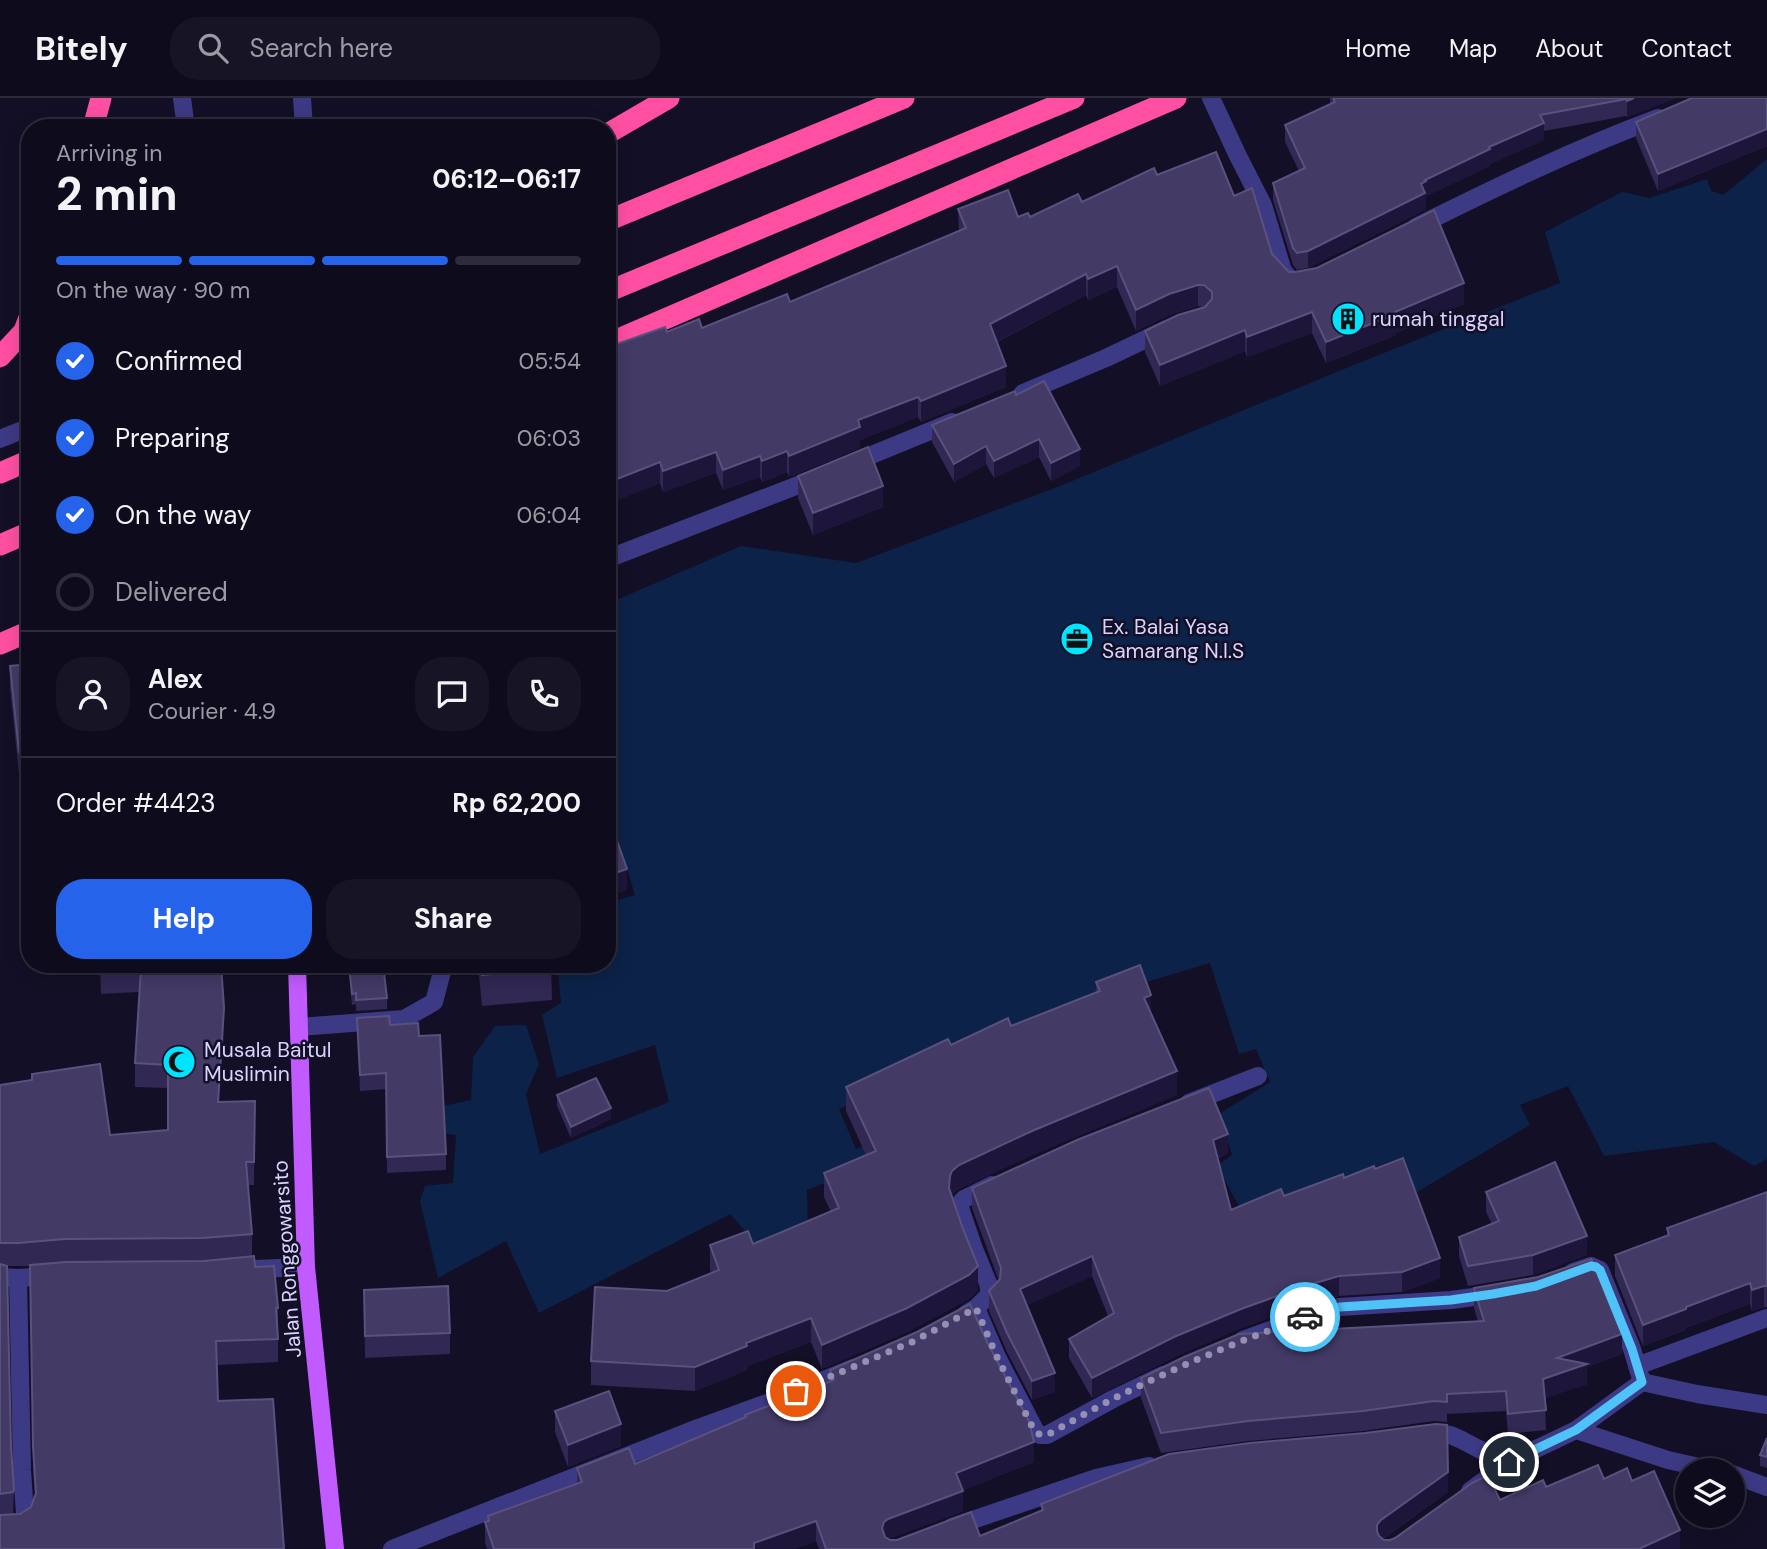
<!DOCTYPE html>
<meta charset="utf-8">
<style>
body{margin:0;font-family:"DM Sans",sans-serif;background:#171425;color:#f1f3f6;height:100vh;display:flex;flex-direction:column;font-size:26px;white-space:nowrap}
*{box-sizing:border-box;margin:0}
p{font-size:23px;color:#9b9ba3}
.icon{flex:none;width:38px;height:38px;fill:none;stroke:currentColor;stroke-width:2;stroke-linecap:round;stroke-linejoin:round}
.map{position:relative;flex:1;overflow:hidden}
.drawer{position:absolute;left:21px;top:21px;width:595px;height:854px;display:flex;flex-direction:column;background:#0e0b1c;border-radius:28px;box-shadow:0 4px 18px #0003,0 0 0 2px #2e2b3b}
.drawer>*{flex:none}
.fabs{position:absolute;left:1675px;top:1360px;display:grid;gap:14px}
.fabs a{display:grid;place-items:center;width:70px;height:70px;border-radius:50%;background:#0e0b1c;box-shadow:0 4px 18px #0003,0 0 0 2px #2e2b3b;font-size:35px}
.pin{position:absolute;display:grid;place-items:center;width:60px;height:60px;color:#fff;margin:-30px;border:4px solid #fff;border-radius:50%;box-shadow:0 2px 7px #0007}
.courier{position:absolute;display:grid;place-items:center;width:70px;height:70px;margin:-35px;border:5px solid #4fc3f7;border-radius:50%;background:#fff;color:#222;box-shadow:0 2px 9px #0007}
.headline em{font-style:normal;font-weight:700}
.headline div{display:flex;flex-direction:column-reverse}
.headline{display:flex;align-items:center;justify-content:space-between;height:119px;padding:0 35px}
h1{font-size:46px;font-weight:700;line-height:52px}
.bar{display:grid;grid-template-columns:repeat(4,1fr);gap:10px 7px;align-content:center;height:84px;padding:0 35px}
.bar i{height:9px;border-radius:5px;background:#2e2b3b}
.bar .active{background:#2563eb}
.bar p{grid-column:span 4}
.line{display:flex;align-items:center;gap:18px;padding:0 35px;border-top:2px solid #2e2b3b}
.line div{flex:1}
.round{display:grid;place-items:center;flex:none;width:74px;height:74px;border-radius:28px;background:#171425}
ol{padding:0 35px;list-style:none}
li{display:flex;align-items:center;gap:21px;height:77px}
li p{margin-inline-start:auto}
li .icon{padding:7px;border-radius:50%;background:#2563eb;color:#fff;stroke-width:4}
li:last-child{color:#9b9ba3}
li i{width:38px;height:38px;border:4px solid #2e2b3b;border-radius:50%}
.primary-button{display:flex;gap:14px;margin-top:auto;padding:14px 35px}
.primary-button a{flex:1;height:80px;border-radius:28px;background:#2563eb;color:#fff;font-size:28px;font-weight:700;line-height:80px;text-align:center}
.primary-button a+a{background:#171425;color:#f1f3f6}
header{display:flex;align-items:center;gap:42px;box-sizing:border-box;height:98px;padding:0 35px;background:#0e0b1c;border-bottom:2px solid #2e2b3b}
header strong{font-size:33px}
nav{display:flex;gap:38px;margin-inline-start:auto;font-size:24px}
.search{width:490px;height:63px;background:#171425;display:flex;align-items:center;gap:18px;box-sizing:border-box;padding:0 24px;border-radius:28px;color:#9b9ba3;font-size:26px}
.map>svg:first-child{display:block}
.water{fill:#0c2248}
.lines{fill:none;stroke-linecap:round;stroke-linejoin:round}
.minor{stroke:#3d3a85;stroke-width:18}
.major{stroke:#c25bff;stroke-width:18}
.highway{stroke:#ff4fa3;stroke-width:21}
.wall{fill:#312854;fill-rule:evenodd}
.shaded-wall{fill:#1d163a}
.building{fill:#433a66;stroke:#5a527e;stroke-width:2}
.done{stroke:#948fb3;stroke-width:7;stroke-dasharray:0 12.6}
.route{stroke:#4fc3f7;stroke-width:9}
.labels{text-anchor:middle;stroke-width:5;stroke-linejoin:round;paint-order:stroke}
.poi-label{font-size:21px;fill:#d9d4ff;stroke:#130f26;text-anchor:start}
.street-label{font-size:21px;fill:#d9d4ff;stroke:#130f26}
</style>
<header>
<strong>Bitely</strong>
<div class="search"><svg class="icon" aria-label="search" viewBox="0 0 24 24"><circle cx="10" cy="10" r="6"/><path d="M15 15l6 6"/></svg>Search here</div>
<nav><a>Home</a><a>Map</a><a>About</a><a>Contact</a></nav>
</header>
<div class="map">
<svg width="1767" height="1451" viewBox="0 0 1767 1451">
<rect width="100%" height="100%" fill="#130f26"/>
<polygon class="water" points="1767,61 1767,1061 1754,1068 1714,1044 1604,1058 1568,988 1520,1007 1530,1027 1417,1094 1397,1061 1245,1119 1217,1068 1232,1057 1219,1016 1270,984 1256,951 1239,956 1210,865 1140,886 952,955 839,1011 856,1051 881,1041 888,1060 807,1092 808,1134 756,1148 745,1133 730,1116 539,1215 506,1143 438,1180 420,1103 425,1088 453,1085 456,1037 426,1034 424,1012 471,1002 473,959 495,928 526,927 539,966 526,996 540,1056 669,1004 655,947 557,980 542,917 561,905 557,866 607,866 607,805 635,797 614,729 607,730 607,506 741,448 856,465 1060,388 1356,266 1560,185 1545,134 1622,94 1649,100 1707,81 1711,93 1723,97"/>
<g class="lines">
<g class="minor">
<polyline points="182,0 186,30"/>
<polyline points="302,0 304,30"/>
<polyline points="1211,0 1238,58 1263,107 1283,173 1292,183"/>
<path d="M1416,129C1494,90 1575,51 1658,20"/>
<polyline points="1023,295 1106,260 1167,231"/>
<polyline points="0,341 30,329"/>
<polyline points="852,365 952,324"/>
<polyline points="607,461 819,379"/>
<polyline points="299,929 404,921 434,904 444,866"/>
<polyline points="1189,1005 1258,978"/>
<polyline points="252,1171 306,1169"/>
<polyline points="0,1179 18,1180 52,1178"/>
<polyline points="976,1210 997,1259 1036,1334 1040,1337 1047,1337 1113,1301 1163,1277"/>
<polyline points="966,1216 976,1210 990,1196 988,1185 974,1151 960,1110 961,1104 964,1101 992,1087"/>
<polyline points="1243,1242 1306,1219 1340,1209 1451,1202 1496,1196"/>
<polyline points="1637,1268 1767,1220"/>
<polyline points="1642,1284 1697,1296 1767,1307"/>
<polyline points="1576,1332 1668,1362 1712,1372"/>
<path d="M1424,1336C1448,1332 1457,1340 1477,1350C1488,1356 1499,1360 1509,1364"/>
<polyline points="1732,1376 1767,1389"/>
<polyline points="1470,1393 1509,1364 1576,1332 1642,1284 1632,1251 1600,1172 1591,1168 1573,1174"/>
<polyline points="952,1429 1096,1380 1149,1368"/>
<polyline points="0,1430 18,1428 23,1424 25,1416 22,1372 18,1180"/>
<polyline points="392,1451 690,1333 775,1302 853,1270"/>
</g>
<polyline class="major" points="297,866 306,1169 335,1451"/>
<g class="highway">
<polyline points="93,30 101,0"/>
<polyline points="607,36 669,0"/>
<polyline points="607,123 904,0"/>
<polyline points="607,194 1074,0"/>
<polyline points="607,246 1176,0"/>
<polyline points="0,259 24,233 30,217"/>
<polyline points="0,375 30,362"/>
<polyline points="0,447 30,434"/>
<polyline points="0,546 30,533"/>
</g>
</g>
<g class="wall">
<polygon points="1330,0 1676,0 1627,19 1626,18 1544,33 1544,42 1490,66 1490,68 1426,98 1425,112 1308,170 1297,172 1293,167 1273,102 1273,85 1299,73 1285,44 1285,27 1330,7"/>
<polygon points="1767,0 1767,48 1658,93 1636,40 1636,24"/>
<polygon points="1157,77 1234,98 1272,156 1289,174 1464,206 1396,235 1396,237 1326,265 1312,235 1247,259 1245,253 1160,288 1145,254 1145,233 1205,209 1198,208 1169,217 1136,233 1117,189 1088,202 1086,197 997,244 1006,289 921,324 918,319 860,342 860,350 789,379 787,374 762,384 760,379 723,392 716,375 663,394 660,385 607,406 667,234 702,230 790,204 959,133 958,111 1018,119 1030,119 1082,104"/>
<polygon points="1016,297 1080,368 1051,383 1039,359 994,380 986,366 954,384 932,344 932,327"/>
<polygon points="798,378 883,409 813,437 798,400"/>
<polygon points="30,566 30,675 19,676 10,590 10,568"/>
<path d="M100,866H221L224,933L219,1003H255L254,1087H248L252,1136V1159L255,1169L278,1210V1264L217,1267L0,1451V987L32,982V976L110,1037L168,1032V990L135,989V965L139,894L101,896ZM7,1168H30L33,1371L35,1398L31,1409L20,1416H13L14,1392L11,1349Z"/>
<polygon points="348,866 383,866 387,900 387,911 356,913 356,906 352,907"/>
<polygon points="478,866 551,866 552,902 482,908"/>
<polygon points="1096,884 1151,915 1177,997 1032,1057 959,1091 952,1097 978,1192 969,1201 907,1234 822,1271 811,1244 747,1268 747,1272 695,1293 591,1287 591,1263 667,1193 711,1175 710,1171 710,1147 753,1146 831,1114 824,1099 824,1075 866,1057 846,1013 846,989 951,947 1011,928 1096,895"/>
<polygon points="357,920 390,927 446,1056 446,1072 387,1075 386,991 360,993"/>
<polygon points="557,997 611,1021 571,1040 557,1008"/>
<polygon points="1228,1055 1218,1060 1231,1112 1284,1098 1344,1080 1440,1180 1402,1194 1339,1198 1302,1208 1241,1230 1174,1259 1092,1300 1069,1260 1069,1241 1108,1218 1092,1178 1027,1207 1055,1294 1032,1302 1007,1254 989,1213 989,1193 999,1183 972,1110 972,1090"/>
<polygon points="1486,1094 1587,1157 1533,1177 1468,1188 1459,1158 1459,1139 1492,1126 1486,1114"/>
<polygon points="1767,1094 1767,1209 1764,1209 1752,1213 1750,1206 1686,1230 1686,1232 1643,1248 1615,1178 1615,1157 1667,1137 1667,1130"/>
<polygon points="1474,1190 1622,1256 1587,1269 1587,1286 1545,1300 1546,1332 1508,1336 1506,1313 1447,1316 1447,1324 1434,1323 1363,1333 1248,1343 1161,1355 1141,1300 1141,1280 1478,1224 1474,1210"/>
<polygon points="364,1192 450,1235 450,1256 365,1260"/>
<polygon points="830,1272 1034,1364 963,1392 963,1413 888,1441 890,1442 980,1438 1041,1413 1041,1406 1448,1394 1383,1441 1390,1442 1500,1402 1546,1389 1604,1381 1632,1383 1680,1451 819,1451 816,1443 794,1451 487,1451 485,1444 485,1424 488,1423 488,1418 577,1386 577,1370 635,1366 745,1320 745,1317 830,1283"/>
<polygon points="555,1313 621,1348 568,1369 555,1334"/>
<polygon points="1767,1340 1767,1370 1760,1368 1760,1357"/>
</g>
<g class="shaded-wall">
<polygon points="1634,0 1676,0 1627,19 1627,3"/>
<polygon points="1544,25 1544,42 1490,66 1490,68 1426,98 1425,112 1308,170 1308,153 1425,82 1489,49"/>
<polygon points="1767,31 1767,48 1658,93 1658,76"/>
<polygon points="1117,168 1117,189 1088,202 1088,181"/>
<polygon points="1086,176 1086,197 990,247 990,226"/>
<polygon points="1464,185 1464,206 1396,235 1396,237 1326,265 1326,244"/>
<polygon points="1198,187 1198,208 1169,217 1136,233 1136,212 1169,196"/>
<polygon points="1312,214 1312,235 1247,259 1247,239"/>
<polygon points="1245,232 1245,253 1160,288 1160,267"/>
<polygon points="1006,268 1006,289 921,324 921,303"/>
<polygon points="918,299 918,319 860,342 860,350 789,379 789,358 858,322"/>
<polygon points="1039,341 1039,359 994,380 994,363"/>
<polygon points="986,348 986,366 954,384 954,366"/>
<polygon points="1080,351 1080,368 1051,383 1051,365"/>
<polygon points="787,353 787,374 762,384 762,363"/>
<polygon points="716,354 716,375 663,394 663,373"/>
<polygon points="760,358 760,379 723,392 723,372"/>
<polygon points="660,364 660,385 607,406 607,385"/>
<polygon points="883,388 883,409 813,437 813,415"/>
<polygon points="627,771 627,792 607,800 607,778"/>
<polygon points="1151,897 1151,921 1144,900"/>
<polygon points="224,910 224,933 218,1027 218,1004"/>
<polygon points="1177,973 1177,997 1032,1057 959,1091 952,1097 950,1102 950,1078 952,1073 959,1067 1032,1033"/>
<polygon points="611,1010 611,1021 571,1040 571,1029"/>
<polygon points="1228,1036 1228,1055 1213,1061 1213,1042"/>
<polygon points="1587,1138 1587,1157 1533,1177 1533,1157"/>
<polygon points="1092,1158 1092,1178 1020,1210 1020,1191"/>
<polygon points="1440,1160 1440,1180 1402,1194 1402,1174"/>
<polygon points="978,1168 978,1192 969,1201 907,1234 822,1271 822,1247"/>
<polygon points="1339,1178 1339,1198 1302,1208 1241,1230 1174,1259 1092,1300 1092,1280 1174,1239 1241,1211 1302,1189"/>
<polygon points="1750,1185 1750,1206 1686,1230 1686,1232 1643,1248 1643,1227 1686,1209"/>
<polygon points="1764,1188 1764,1209 1752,1213 1752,1192"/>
<polygon points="811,1220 811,1244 747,1268 747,1272 695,1293 695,1269 746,1245"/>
<polygon points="1622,1236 1622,1256 1587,1269 1587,1286 1543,1301 1543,1281 1557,1260"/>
<polygon points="1055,1275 1055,1294 1032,1302 1032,1283"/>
<polygon points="621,1326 621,1348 568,1369 568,1347"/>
<polygon points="1034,1344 1034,1364 956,1395 956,1375"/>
<polygon points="1448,1374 1448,1394 1381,1442 1377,1451 1377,1427 1381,1422"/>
<polygon points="963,1393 963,1413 888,1441 884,1444 882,1430 884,1424 888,1421"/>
<polygon points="816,1423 816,1443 794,1451 754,1451 754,1445"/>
<polygon points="1680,1432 1680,1451 1639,1451"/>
</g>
<g class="building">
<polygon points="1333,0 1634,0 1627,3 1626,1 1540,17 1544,25 1489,49 1490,51 1425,82 1426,83 1421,86 1425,95 1308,153 1297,155 1293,150 1273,85 1305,70 1285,27 1335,4"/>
<polygon points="1692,0 1767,0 1767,31 1658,76 1636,24"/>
<polygon points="1216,54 1234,98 1252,90 1272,156 1289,174 1295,174 1317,170 1434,112 1464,185 1395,214 1396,216 1326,244 1312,214 1247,239 1245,232 1160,267 1145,233 1178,217 1205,209 1212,201 1212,194 1204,187 1198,187 1169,196 1136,212 1117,168 1088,181 1086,176 990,226 1006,268 921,303 918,299 858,322 860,329 789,358 787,353 762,363 760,358 723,372 716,354 663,373 660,364 607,385 607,252 614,249 614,247 665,229 667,234 699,221 702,230 787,196 790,204 966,130 958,111 1008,92 1018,119 1028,115 1030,119 1078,96 1082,104 1154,70 1157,77"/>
<polygon points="1044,283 1080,351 1051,365 1039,341 994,363 986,348 954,366 932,327 1015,293 1016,297"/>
<polygon points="868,349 883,388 813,415 798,378"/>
<polygon points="30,566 30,653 19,654 10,568"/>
<polygon points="607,714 627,771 607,778"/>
<polygon points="101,866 221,866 224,910 218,1004 255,1003 254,1064 246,1064 252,1136 203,1140 65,1141 18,1145 0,1145 0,987 32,982 32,976 100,966 110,1037 168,1032 168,967 135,965 141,871 101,873"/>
<polygon points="349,866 383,866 387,900 356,902 356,895 352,896"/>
<polygon points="481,866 551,866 552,870 482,877"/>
<polygon points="1140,867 1151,897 1144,900 1177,973 1032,1033 959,1067 952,1073 950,1078 949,1090 963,1131 978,1168 969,1177 907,1210 822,1247 811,1220 746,1245 747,1248 695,1269 591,1263 595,1189 667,1193 719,1172 710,1147 748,1133 753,1146 839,1110 824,1075 876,1053 846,989 948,941 951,947 1008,920 1011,928 1100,893 1096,884"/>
<polygon points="389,918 390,927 418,925 419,938 440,937 446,1056 387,1059 386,975 360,977 357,920"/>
<polygon points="596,980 611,1010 571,1029 557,997"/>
<polygon points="1209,990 1228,1036 1213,1042 1231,1112 1281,1091 1284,1098 1343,1076 1344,1080 1374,1068 1375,1071 1403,1060 1440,1160 1402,1174 1339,1178 1302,1189 1241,1211 1174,1239 1092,1280 1069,1241 1114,1215 1092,1158 1020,1191 1055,1275 1032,1283 1007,1235 989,1193 1000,1181 1001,1170 972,1090 1077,1042"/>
<polygon points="1555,1064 1587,1138 1533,1157 1468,1168 1459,1139 1499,1123 1486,1094"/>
<polygon points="1767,1094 1767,1188 1764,1188 1752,1192 1750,1185 1686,1209 1686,1211 1643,1227 1615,1157 1669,1137 1667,1130"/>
<polygon points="254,1158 255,1169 274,1168 278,1210 276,1210 278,1241 216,1243 218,1303 273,1301 284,1451 0,1451 0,1417 20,1416 31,1409 36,1395 33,1348 30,1167 66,1164 204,1163"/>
<polygon points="1591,1161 1622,1236 1557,1260 1587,1266 1543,1281 1546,1312 1508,1316 1506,1293 1447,1296 1447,1304 1434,1303 1363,1313 1248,1323 1161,1335 1141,1280 1184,1259 1239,1236 1484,1223 1474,1190 1538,1179"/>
<polygon points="0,1166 7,1168 11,1349 14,1392 13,1394 0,1396"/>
<polygon points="448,1188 450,1235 365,1238 364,1192"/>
<polygon points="970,1206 987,1244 1029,1323 1034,1344 956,1375 963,1393 888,1421 884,1424 882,1430 885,1439 890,1442 897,1442 971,1414 980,1438 1043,1412 1041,1406 1169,1356 1250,1345 1365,1335 1436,1326 1447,1327 1448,1374 1381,1422 1377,1427 1377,1433 1379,1438 1384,1442 1390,1442 1395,1440 1472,1385 1488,1377 1500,1402 1543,1382 1546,1389 1598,1367 1604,1381 1627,1370 1632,1383 1654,1373 1680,1432 1639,1451 826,1451 816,1423 754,1445 754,1451 494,1451 485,1424 489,1423 488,1418 582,1384 577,1370 629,1350 635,1366 746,1319 745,1317 834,1282 830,1272 917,1234"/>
<polygon points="609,1293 621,1326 568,1347 555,1313"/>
<polygon points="1767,1340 1767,1359 1760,1357"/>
</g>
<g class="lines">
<path class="done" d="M796,1293L912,1244L976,1210L997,1259L1035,1334L1041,1337H1047C1069,1325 1091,1312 1113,1301C1175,1269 1240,1243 1305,1219"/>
<polyline class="route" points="1305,1219 1340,1209 1451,1202 1493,1196 1536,1188 1591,1168 1596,1169 1600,1172 1632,1251 1642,1284 1576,1332 1509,1364"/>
</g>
<defs>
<symbol id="building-disc" viewBox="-11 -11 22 22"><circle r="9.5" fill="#00e5ff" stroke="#130f26"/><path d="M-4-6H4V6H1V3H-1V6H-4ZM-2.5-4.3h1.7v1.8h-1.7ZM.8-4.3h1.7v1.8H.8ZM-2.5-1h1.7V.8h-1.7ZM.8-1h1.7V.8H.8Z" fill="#111"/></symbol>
<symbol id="office-disc" viewBox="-11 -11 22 22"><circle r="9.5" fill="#00e5ff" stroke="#130f26"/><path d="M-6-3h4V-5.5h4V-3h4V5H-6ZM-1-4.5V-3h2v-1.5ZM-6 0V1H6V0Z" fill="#111"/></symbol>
<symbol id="mosque-disc" viewBox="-11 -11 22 22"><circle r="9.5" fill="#00e5ff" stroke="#130f26"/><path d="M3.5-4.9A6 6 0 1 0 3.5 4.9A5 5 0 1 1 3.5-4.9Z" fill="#111"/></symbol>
</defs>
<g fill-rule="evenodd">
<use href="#building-disc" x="1329" y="202" width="38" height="38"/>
<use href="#office-disc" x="1058" y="522" width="38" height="38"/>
<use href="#mosque-disc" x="160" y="945" width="38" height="38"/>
</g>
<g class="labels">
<g class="poi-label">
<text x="1372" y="228">rumah tinggal</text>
<text x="1102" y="536">Ex. Balai Yasa<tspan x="1102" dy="24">Samarang N.I.S</tspan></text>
<text x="204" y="959">Musala Baitul<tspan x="204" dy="24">Muslimin</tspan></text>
</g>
<g class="street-label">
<text transform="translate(287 1161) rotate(-94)" y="7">Jalan Ronggowarsito</text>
</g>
</g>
</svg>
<div class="fabs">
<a><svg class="icon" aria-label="layers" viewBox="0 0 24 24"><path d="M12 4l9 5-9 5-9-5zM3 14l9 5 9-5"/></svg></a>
</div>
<div class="pin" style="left:796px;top:1293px;background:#ea580c"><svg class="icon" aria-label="bag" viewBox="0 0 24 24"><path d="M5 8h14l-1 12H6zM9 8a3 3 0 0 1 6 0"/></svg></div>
<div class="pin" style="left:1509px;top:1364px;background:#1f2937"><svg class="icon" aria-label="home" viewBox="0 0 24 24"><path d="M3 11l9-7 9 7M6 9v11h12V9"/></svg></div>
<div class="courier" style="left:1305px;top:1219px"><svg class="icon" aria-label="car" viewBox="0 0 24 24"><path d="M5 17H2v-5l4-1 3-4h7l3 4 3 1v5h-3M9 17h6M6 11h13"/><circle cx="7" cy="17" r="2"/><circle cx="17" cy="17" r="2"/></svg></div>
<section class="drawer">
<div class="headline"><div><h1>2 min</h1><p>Arriving in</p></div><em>06:12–06:17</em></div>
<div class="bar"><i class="active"></i><i class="active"></i><i class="active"></i><i></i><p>On the way · 90 m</p></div>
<ol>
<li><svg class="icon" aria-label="check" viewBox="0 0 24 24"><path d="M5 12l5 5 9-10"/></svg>Confirmed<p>05:54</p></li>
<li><svg class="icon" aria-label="check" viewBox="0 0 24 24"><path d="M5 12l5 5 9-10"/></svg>Preparing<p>06:03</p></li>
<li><svg class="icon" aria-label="check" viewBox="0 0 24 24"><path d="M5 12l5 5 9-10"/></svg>On the way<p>06:04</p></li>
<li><i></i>Delivered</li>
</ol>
<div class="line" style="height:126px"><a class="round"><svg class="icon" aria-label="person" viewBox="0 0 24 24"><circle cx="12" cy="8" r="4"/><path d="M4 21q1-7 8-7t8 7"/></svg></a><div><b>Alex</b><p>Courier · 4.9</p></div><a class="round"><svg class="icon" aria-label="chat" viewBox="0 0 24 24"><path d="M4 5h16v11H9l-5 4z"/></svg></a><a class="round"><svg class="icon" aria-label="phone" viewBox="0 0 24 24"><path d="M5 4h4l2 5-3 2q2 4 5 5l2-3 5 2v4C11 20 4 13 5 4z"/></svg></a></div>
<div class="line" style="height:91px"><div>Order #4423</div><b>Rp 62,200</b></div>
<div class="primary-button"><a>Help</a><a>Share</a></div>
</section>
</div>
